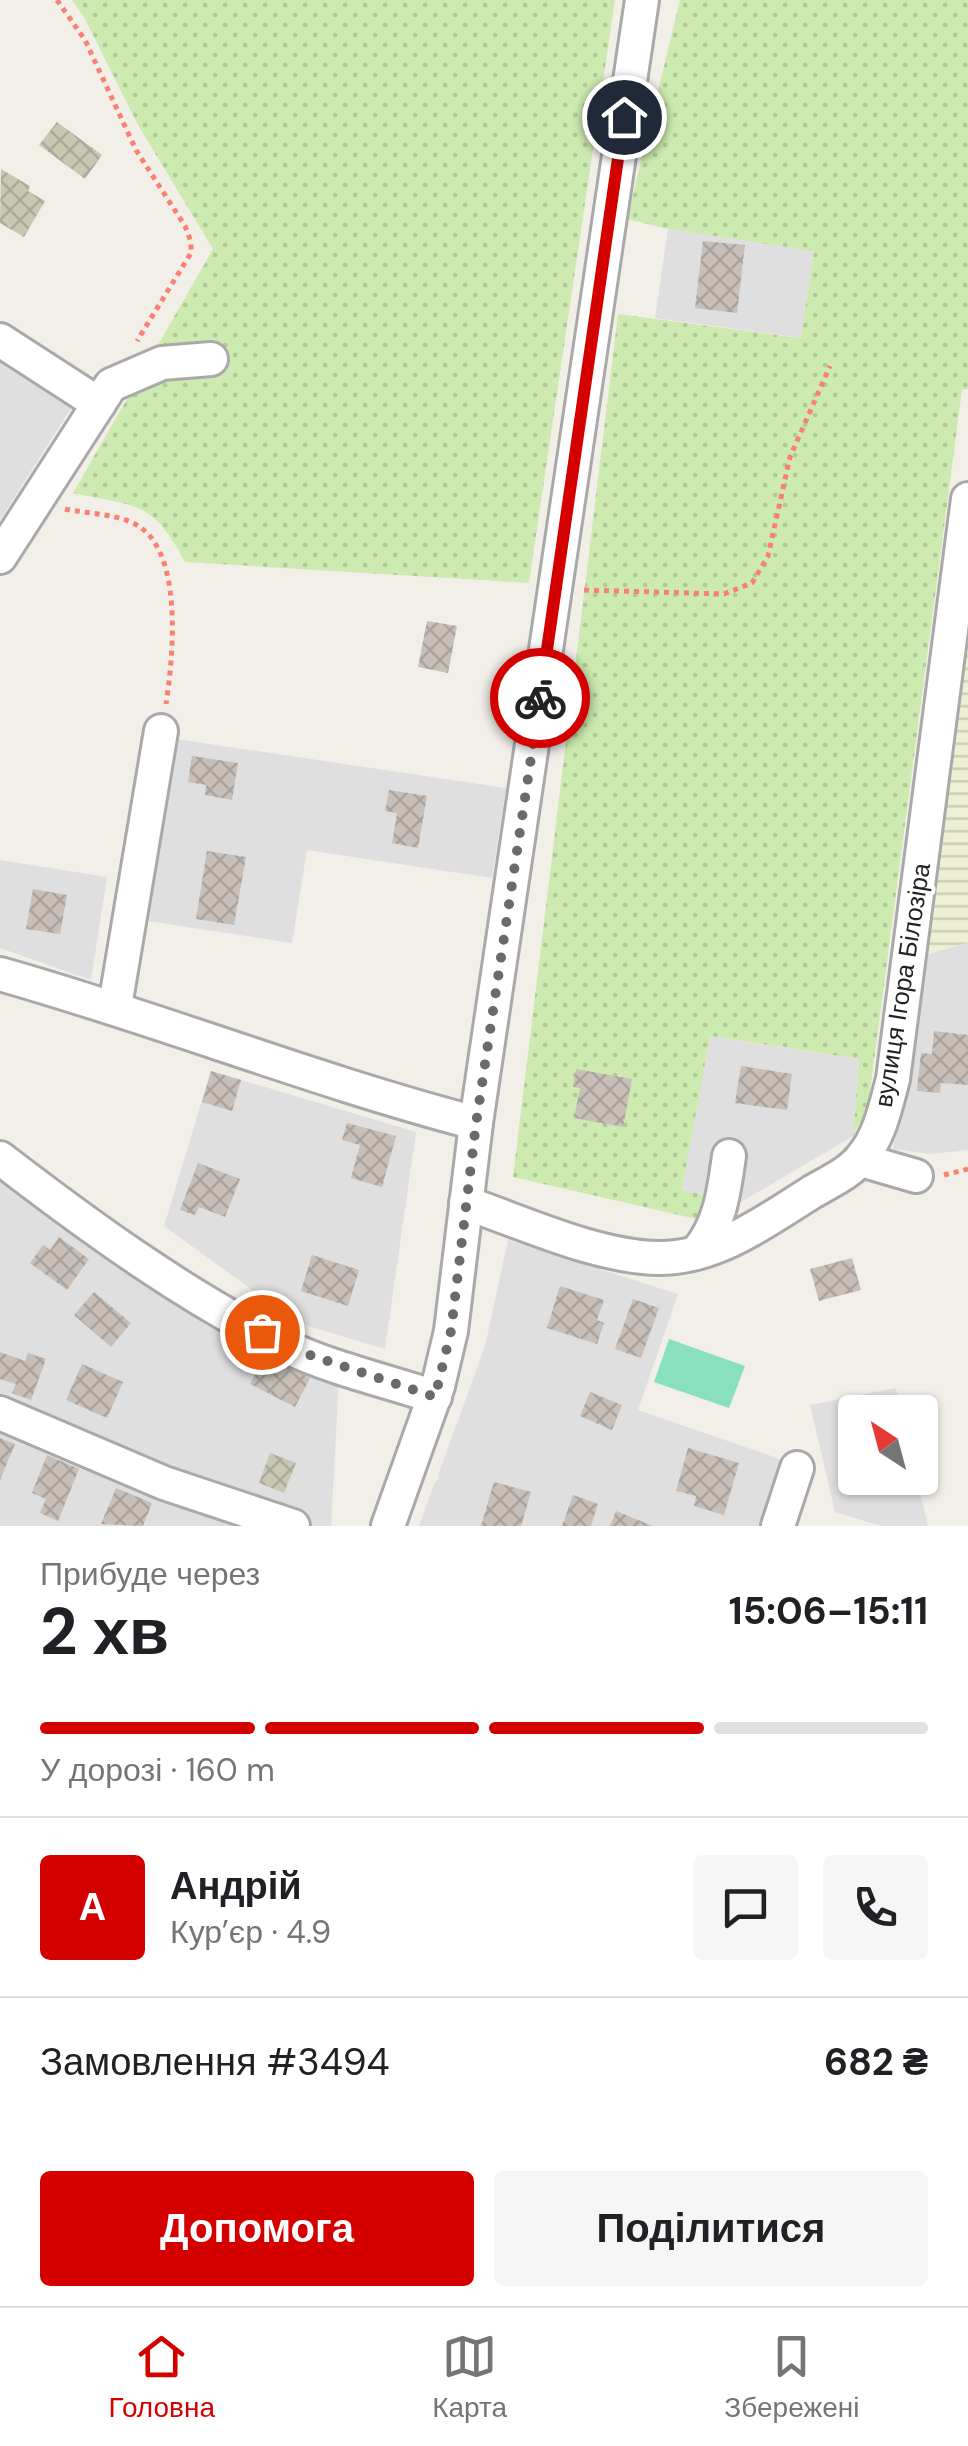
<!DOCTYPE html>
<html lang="uk">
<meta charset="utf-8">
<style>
body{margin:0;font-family:"DM Sans",sans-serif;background:#f6f6f6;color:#202124;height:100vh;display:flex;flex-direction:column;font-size:38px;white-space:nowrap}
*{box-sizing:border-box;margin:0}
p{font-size:32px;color:#757577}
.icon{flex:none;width:55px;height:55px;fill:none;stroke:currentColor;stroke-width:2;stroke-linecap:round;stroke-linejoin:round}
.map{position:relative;height:1526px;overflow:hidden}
.details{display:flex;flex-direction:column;background:#fff;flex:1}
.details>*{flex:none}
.needle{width:65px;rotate:324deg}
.buttons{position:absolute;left:838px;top:1395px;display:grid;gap:20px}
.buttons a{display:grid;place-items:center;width:100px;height:100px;border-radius:10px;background:#fff;box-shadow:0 2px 8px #0004;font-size:50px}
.pin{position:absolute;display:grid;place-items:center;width:85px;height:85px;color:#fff;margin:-42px;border:5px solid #fff;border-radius:50%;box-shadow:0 2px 10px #0007}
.courier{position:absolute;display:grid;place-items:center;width:100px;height:100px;margin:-50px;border:8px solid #d40000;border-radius:50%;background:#fff;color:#222;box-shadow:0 2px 12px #0007}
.overview em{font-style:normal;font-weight:700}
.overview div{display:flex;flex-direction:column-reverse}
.overview{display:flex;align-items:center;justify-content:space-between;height:170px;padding:0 40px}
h1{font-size:65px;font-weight:700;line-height:75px}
.bar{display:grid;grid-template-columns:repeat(4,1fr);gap:15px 10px;align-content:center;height:120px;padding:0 40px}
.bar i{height:12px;border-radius:8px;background:#e0e0e0}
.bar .on{background:#d40000}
.bar p{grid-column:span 4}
.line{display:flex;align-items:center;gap:25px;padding:0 40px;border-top:2px solid #e0e0e0}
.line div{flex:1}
.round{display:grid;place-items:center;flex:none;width:105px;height:105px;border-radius:10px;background:#f6f6f6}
.button{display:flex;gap:20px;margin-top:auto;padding:20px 40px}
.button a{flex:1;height:115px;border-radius:10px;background:#d40000;color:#fff;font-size:40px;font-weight:700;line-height:115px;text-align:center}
.button a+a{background:#f6f6f6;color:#202124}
.dock{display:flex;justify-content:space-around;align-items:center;height:140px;border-top:2px solid #e0e0e0;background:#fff;font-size:28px;color:#757577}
.dock a{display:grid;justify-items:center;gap:5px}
.dock .on{color:#d40000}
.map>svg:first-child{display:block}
.residential{fill:#e0dfdf}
.construction{fill:url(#construction-cross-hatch)}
.farmland{fill:url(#farmland-rules)}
.grass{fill:url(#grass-dots)}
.pitch{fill:#88e0be}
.building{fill:url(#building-cross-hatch)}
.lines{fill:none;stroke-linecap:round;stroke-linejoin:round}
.minor-casing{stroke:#a9a9a9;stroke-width:38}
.path{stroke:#fa8072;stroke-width:5;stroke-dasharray:5 5;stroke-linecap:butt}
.minor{stroke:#fff;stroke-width:32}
.done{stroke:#6b6a68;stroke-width:10;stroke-dasharray:0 18}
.route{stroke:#d40000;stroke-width:12}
.labels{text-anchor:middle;stroke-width:8;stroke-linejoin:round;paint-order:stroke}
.street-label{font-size:25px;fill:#222;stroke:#fff}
</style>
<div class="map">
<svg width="968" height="1526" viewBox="0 0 968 1526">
<defs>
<pattern id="construction-cross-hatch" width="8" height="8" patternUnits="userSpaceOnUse" patternTransform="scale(2.5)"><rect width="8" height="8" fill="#c7c7b4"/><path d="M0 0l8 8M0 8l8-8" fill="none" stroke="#abab9a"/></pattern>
<pattern id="farmland-rules" width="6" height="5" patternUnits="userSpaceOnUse" patternTransform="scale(2.5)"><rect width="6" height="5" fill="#eef0d5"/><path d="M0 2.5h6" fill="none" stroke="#ccceb7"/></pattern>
<pattern id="grass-dots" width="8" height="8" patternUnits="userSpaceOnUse" patternTransform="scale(2.5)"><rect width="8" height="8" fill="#cdebb0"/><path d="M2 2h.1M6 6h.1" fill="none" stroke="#b0c997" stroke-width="1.8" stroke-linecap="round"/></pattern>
<pattern id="building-cross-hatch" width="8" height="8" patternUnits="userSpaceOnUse" patternTransform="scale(2.5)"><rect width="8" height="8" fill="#c7bfb8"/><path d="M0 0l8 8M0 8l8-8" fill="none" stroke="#aba49e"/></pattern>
</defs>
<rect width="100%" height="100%" fill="#f2efe9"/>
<g class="residential">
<polygon points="668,229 814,250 802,338 655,318"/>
<polygon points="0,354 75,402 0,520"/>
<polygon points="176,739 506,788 492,878 307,850 292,943 148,921"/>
<polygon points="0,860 107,877 91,980 0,948"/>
<polygon points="968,943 968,1150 931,1154 893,1149 917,957"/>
<polygon points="709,1036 859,1059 853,1136 741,1202 682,1191"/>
<polygon points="211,1071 416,1132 385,1349 298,1323 164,1226"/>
<polygon points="0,1171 339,1379 331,1526 0,1526"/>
<polygon points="508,1240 678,1294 638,1410 783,1460 762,1526 419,1526 435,1482 439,1478 438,1475 485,1346"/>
<polygon points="896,1388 901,1412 855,1412 855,1478 917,1478 928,1526 881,1526 835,1512 810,1405"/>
</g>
<g class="construction">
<polygon points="57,122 102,155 85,179 39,145"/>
<polygon points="1,169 30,186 28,191 45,201 24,237 0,223"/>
<polygon points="270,1453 296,1463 284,1493 259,1483"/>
</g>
<polygon class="farmland" points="968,610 968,943 917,957"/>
<g class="grass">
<path d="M72,0H615L529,583L185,562C152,500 138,507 73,493L213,249L138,125L85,19Z"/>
<polygon points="680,0 968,0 968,389 962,390 868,1107 853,1136 859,1059 710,1036 682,1190 709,1196 701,1220 513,1177 618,314 801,338 814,251 668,229 627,219"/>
</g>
<polygon class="pitch" points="669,1339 745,1366 729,1408 654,1382"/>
<g class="building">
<polygon points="703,241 745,245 737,313 695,308"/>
<polygon points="427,621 457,626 448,673 418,667"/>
<polygon points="192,756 238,763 232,800 205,795 206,785 188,782"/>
<polygon points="389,790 427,796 418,848 392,843 397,813 385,811"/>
<polygon points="207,851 246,857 234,925 196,919"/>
<polygon points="33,889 67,895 60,934 26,929"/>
<polygon points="934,1031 968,1035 968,1085 941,1083 940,1093 917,1091 921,1053 932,1054"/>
<polygon points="741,1066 792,1074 787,1110 735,1103"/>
<polygon points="576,1069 632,1079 623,1127 574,1118 580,1088 573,1087"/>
<polygon points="211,1071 241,1080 232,1111 202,1102"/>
<polygon points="347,1123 396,1136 382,1187 351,1178 360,1145 342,1140"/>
<polygon points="198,1163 240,1179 225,1217 199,1207 195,1215 180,1210"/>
<polygon points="59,1237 89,1259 67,1290 30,1263 43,1245 50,1250"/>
<polygon points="312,1255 359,1270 348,1306 301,1291"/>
<polygon points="852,1258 861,1290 819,1301 810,1269"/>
<polygon points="560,1286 604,1300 597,1320 604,1323 597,1344 547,1328"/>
<polygon points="94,1292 131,1323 111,1347 74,1315"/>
<polygon points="633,1299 659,1308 641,1358 615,1349"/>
<polygon points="0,1352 25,1361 28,1353 46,1359 31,1400 12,1393 16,1384 0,1379"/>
<polygon points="265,1355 310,1378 295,1407 250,1384"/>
<polygon points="82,1364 123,1382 107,1418 66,1400"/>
<polygon points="590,1392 622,1405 612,1430 580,1416"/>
<polygon points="0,1438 15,1444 0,1480"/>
<polygon points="688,1448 739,1463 724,1515 694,1506 696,1496 676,1491"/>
<polygon points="47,1455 79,1469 58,1521 40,1513 46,1499 32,1493"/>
<polygon points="862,1478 894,1478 894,1479 863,1486"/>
<polygon points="494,1482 531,1492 521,1526 481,1526"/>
<polygon points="116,1488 152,1503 143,1526 101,1524"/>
<polygon points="573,1495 598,1504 591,1526 562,1526"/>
<polygon points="616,1511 653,1526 610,1526"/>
</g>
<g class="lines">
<defs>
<g id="minor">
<polyline points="0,340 99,404"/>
<polyline points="0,557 111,385 162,363 211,359"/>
<path d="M0,974C160,1019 315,1081 476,1123"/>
<polyline points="115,1006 161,731"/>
<path d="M0,1158C91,1228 186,1297 289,1348C331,1368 390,1382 435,1397"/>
<polyline points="861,1160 916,1176"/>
<path d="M466,1203C524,1223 597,1257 658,1258C715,1259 766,1221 812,1192C829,1182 850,1173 862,1157C880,1136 886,1105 893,1079L968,499"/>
<path d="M696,1253C720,1226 724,1192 729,1156"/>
<polyline points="0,1413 164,1483 293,1526"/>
<polyline points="388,1526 438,1386 451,1331 476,1123 642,0"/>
<polyline points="778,1526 797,1468"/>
</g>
</defs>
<use href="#minor" class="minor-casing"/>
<g class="path">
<polyline points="57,0 85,40 136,150 185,226 191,242 191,253 137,341"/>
<path d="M65,509C88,514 111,513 133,523C185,547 173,658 166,704"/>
<polyline points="584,590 724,594 752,583 768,556 790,457 830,366"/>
<polyline points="944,1175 968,1169"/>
</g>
<use href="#minor" class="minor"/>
</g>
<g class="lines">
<polyline class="done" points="262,1332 292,1349 435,1397 451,1331 476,1124 540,698"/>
<polyline class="route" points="540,698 624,117"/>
</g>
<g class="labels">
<g class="street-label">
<text transform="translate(902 985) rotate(-81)" y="9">вулиця Ігора Білозіра</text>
</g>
</g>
</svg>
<div class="buttons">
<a><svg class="needle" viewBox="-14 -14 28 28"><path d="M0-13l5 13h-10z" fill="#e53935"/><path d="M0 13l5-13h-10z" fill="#757577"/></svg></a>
</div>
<div class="pin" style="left:262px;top:1332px;background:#ea580c"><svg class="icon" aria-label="bag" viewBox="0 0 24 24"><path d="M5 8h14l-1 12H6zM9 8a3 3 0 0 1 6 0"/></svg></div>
<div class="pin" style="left:624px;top:117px;background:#1f2937"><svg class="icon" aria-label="home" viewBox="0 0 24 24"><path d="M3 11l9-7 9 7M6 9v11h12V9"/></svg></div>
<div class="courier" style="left:540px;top:698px"><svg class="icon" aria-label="bike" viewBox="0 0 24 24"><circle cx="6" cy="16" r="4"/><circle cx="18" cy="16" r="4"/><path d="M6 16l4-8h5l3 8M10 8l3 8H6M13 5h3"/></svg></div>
</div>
<section class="details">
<div class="overview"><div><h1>2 хв</h1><p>Прибуде через</p></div><em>15:06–15:11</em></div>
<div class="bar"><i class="on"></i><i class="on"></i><i class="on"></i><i></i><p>У дорозі · 160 m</p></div>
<div class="line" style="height:180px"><b class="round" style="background:#d40000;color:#fff">А</b><div><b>Андрій</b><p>Кур’єр · 4.9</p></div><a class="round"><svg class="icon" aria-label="chat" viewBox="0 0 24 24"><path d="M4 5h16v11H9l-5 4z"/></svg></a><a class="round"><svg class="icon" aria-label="phone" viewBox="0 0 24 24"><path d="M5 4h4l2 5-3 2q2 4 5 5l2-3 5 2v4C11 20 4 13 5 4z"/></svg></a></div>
<div class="line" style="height:130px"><div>Замовлення #3494</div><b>682 ₴</b></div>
<div class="button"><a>Допомога</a><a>Поділитися</a></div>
</section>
<nav class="dock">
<a class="on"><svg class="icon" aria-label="home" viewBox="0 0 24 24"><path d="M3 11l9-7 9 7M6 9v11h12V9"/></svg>Головна</a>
<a><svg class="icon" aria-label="map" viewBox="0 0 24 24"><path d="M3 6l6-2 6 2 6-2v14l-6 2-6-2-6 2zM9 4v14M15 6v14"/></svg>Карта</a>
<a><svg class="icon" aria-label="saved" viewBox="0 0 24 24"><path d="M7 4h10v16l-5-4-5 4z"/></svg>Збережені</a>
</nav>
